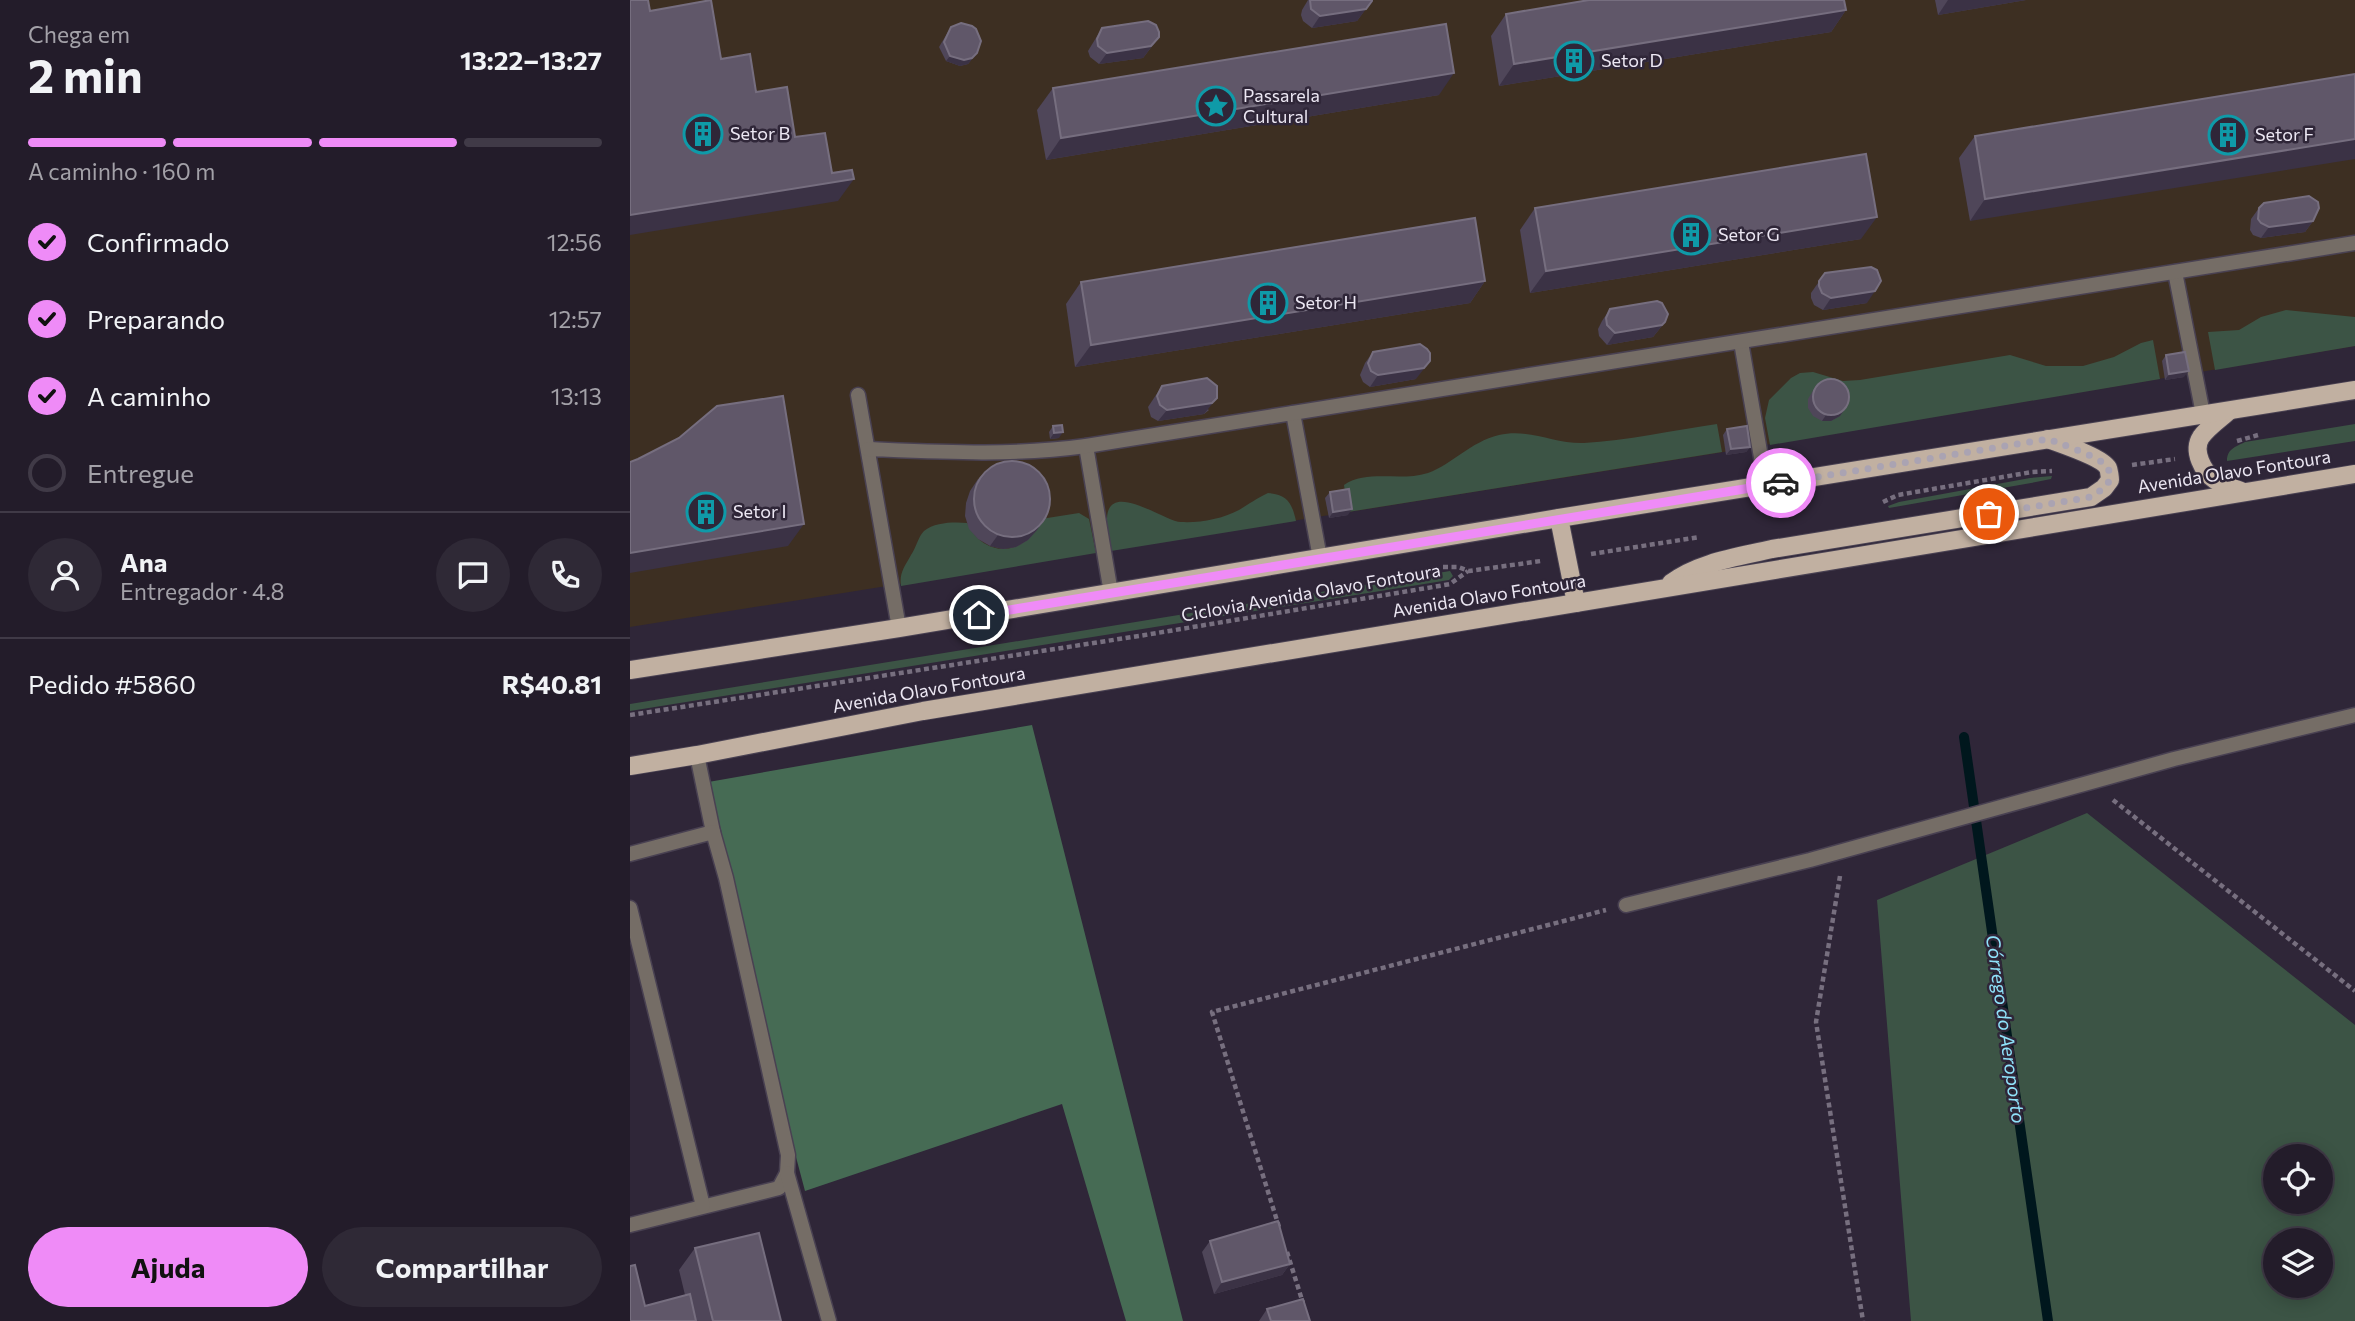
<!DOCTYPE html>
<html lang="pt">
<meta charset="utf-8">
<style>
body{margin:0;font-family:Commissioner,sans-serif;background:#2f2936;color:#f1f3f6;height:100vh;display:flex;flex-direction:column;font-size:26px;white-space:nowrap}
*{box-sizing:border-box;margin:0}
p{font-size:23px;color:#a3a1a8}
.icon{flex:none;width:38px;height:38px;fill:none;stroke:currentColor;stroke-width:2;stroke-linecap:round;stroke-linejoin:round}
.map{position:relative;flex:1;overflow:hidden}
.sheet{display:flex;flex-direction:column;background:#231c2a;width:630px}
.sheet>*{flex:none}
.buttons{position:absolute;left:1633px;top:1144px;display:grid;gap:14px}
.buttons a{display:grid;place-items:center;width:70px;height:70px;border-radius:50%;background:#231c2a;box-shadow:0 4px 18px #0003,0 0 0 2px #403a47;font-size:35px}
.pin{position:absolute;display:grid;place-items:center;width:60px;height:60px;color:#fff;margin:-30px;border:4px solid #fff;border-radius:50%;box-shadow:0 2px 7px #0007}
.courier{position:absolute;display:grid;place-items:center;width:70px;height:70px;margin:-35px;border:5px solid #ef8bf7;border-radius:50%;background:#fff;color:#222;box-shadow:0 2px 9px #0007}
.head em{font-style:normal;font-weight:700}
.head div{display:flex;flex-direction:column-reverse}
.head{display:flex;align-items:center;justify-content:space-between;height:119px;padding:0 28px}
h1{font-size:46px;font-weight:700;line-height:52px}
.bar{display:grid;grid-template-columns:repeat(4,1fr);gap:10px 7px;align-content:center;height:84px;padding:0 28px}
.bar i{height:9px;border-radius:5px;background:#403a47}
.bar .selected{background:#ef8bf7}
.bar p{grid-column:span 4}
.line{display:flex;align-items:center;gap:18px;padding:0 28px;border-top:2px solid #403a47}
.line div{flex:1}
.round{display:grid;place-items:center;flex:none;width:74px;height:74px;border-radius:37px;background:#2f2936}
ol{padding:0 28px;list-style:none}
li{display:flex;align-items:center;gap:21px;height:77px}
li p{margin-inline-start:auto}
li .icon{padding:7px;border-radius:50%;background:#ef8bf7;color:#111;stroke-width:4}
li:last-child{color:#a3a1a8}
li i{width:38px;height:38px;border:4px solid #403a47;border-radius:50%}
.button{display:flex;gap:14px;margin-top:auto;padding:14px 28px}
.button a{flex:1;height:80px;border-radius:42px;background:#ef8bf7;color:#111;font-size:28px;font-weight:700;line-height:80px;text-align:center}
.button a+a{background:#2f2936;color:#f1f3f6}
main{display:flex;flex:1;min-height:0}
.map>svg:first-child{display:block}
.commercial{fill:#3d2f22}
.green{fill:#3c5445;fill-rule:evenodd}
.forest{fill:#466b54}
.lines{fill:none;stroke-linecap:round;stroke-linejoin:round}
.stream{stroke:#00171d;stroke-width:10}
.lane-casing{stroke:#494152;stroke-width:17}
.primary-casing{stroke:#494152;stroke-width:20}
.path{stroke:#776f7f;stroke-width:4.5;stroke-dasharray:5 3.5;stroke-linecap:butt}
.lane{stroke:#756d66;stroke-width:14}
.primary{stroke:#c1b0a1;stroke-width:18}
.wall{fill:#4f4659}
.shaded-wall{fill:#3b3245}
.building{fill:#605769;stroke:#766e7f;stroke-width:2}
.done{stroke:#aaa3b2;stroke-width:7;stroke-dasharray:0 12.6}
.route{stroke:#ef8bf7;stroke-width:9}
.labels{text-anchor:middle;stroke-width:5;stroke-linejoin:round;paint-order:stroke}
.poi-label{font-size:18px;fill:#ece7f3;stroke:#2f2638;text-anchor:start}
.street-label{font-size:18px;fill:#ece7f3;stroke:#2f2638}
.water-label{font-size:19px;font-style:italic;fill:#8fe2fa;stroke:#2f2638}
</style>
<main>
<section class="sheet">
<div class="head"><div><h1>2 min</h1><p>Chega em</p></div><em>13:22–13:27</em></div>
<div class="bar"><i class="selected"></i><i class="selected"></i><i class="selected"></i><i></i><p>A caminho · 160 m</p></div>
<ol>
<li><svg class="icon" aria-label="check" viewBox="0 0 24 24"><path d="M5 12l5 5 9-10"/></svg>Confirmado<p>12:56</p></li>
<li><svg class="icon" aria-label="check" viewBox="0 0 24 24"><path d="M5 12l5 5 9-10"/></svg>Preparando<p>12:57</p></li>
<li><svg class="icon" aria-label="check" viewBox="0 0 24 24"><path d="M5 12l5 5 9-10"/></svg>A caminho<p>13:13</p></li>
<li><i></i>Entregue</li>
</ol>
<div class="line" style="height:126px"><a class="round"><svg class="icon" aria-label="person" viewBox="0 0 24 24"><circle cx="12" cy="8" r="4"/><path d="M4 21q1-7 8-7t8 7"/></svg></a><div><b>Ana</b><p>Entregador · 4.8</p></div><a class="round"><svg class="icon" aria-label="chat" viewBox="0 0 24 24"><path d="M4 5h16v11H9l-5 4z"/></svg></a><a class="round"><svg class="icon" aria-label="phone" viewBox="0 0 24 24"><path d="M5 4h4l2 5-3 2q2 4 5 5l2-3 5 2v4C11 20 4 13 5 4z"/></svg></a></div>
<div class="line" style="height:91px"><div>Pedido #5860</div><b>R$40.81</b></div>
<div class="button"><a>Ajuda</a><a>Compartilhar</a></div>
</section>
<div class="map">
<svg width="1725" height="1321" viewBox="0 0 1725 1321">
<rect width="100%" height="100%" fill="#2f2638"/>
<polygon class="commercial" points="0,0 1725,0 1725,346 1106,450 0,627"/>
<g class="green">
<polygon points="1656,310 1725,317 1725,346 1585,370 1578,332 1609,330 1631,317"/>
<polygon points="1523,340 1530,379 1140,445 1135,418 1139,400 1161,378 1170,373 1183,372 1213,381 1230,380 1380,355 1416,366 1453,366 1484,357 1511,343"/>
<path d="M1087,424L1092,452L718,512L714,485C738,469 770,482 798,473C823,464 840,442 869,435C899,428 924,444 954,443C995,441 1045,430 1087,424Z"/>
<path d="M1725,424V441L1597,461C1597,449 1605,447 1615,442Z"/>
<polygon points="1422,476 1421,479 1401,483 1259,508 1258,506 1269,502 1400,478"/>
<path d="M638,493C657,494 662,503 666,521L481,551C480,540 476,529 477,518C479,479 535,522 551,522C570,523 592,519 609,510C619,504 627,498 638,493Z"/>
<path d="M449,513L459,519L466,553L271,586C269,573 275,566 281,555C286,548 288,537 294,531C305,522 324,522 337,523C341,529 345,537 351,541C375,559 402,544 411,519Z"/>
<polygon points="820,571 823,576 819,580 0,711 0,704"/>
<path d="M1457,813L1725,1025V1321H1281L1247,900ZM1645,1157H1690V1202H1645ZM1645,1241H1690V1286H1645Z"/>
</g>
<polygon class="forest" points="402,725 553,1321 496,1321 432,1104 175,1191 67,784"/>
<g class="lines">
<polyline class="stream" points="1334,737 1418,1321"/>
<defs>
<g id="lane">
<polyline points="1545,272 1573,414"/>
<polyline points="1111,342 1136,486"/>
<polyline points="228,395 269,628"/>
<polyline points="663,413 690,558"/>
<polyline points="456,446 481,593"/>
<path d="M238,449C311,452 383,456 456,446L1725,243"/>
<polyline points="67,755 83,832"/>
<polyline points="0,854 83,832 96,878 158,1155 157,1173 149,1188 0,1225"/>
<polyline points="996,905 1180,860 1544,759 1725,715"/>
<polyline points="0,908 73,1206"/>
<polyline points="157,1173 199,1321"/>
</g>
<g id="primary">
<path d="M1599,411C1590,419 1578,427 1571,437C1562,451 1573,472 1585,480C1592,485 1603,488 1611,491"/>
<polyline points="929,518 946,603"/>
<path d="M1041,583C1069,562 1108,557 1142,549L1461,497L1474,488L1480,480C1480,478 1479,470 1478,468C1472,457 1431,444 1418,439"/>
<polyline points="0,670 269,628 929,518 1725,390"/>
<polyline points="0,766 67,755 293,711 1725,474"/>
</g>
</defs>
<use href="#lane" class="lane-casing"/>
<use href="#primary" class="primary-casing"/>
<g class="path">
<polyline points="1607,441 1628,435"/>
<polyline points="1502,465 1545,459"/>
<polyline points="1253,502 1268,495 1402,472 1422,471"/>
<polyline points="961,554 1070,537"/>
<polyline points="813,567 828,567 839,571 911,561"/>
<polyline points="0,715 515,635 809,586 820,584 838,571"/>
<polyline points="1483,800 1725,991"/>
<polyline points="1210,876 1186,1022 1233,1321"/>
<polyline points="649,1227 582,1012 976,910"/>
<polyline points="657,1252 673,1303"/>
</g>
<use href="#lane" class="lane"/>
<use href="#primary" class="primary"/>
</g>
<g class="wall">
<polygon points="678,0 742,0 727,21 682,28 673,21 671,15 672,10"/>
<polygon points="1305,0 1396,0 1308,15"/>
<polygon points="1216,10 1201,32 869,86 861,36 876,14"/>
<polygon points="321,27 347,53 338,64 330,66 316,61 309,47"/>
<polygon points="472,28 529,37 513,58 469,64 460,57 458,51"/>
<polygon points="1725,74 1340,221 1329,158 1345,136"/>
<polygon points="423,88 809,95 416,160 407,110"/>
<polygon points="905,208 1231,239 900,293 890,230"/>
<polygon points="1629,208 1683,221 1675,232 1631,238 1623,235 1620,230 1621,219"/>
<polygon points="1195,273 1237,303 1193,310 1184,305 1181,298 1181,293"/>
<polygon points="855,281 840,303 445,367 436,304 451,282"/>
<polygon points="980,309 1035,322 1023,337 977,345 969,336 968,329 972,321"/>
<polygon points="743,352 786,379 740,387 733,382 730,375 735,363"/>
<polygon points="1536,355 1554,377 1535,380 1532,361"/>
<polygon points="1187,384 1214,410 1210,416 1201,421 1192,421 1183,416 1178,408 1178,399"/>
<polygon points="532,386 579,410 574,414 528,421 521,417 518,407"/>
<polygon points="423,426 429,438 420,439 419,432"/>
<polygon points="1097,429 1120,447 1116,452 1096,455 1093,435"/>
<polygon points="348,479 407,530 398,540 386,547 373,549 360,546 348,539 339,529 335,516 336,503 340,491"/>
<polygon points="700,492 718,515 699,518 695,498"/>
<polygon points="580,1241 660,1264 652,1275 584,1294 572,1252"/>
<polygon points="65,1248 151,1321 0,1321 15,1306 55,1295 49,1270"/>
<polygon points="637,1309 680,1321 629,1321"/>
</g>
<g class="shaded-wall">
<polygon points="1318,0 1396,0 1308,15"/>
<polygon points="742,1 727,21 682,28 690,16"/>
<polygon points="1216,10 1201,32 869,86 884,64"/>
<polygon points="529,37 513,58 469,64 477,53"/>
<polygon points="347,53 338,64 330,66 316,61 320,56"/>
<polygon points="824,73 809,95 416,160 431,138"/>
<polygon points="1725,139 1725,159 1340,221 1355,199"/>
<polygon points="224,179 208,201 0,235 0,215"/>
<polygon points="1247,217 1231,239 900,293 916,271"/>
<polygon points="1683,221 1675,232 1631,238 1639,227"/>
<polygon points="855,281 840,303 445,367 461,345"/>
<polygon points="1245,291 1237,303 1193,310 1201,298"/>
<polygon points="1035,322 1023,337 977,345 985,333"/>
<polygon points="800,361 786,379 740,387 748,375"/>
<polygon points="1559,371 1554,377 1535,380 1539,374"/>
<polygon points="587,398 574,414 528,421 537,410"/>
<polygon points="1214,410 1210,416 1201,421 1192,421 1196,415"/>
<polygon points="433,432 429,438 420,439 424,433"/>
<polygon points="1120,447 1116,452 1096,455 1101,449"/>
<polygon points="722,509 718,515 699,518 703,512"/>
<polygon points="415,519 407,530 398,540 386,547 373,549 360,546 368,535"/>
<polygon points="174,524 158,546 0,573 0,553"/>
<polygon points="660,1264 652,1275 584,1294 592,1282"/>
</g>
<g class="building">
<polygon points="0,0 18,0 20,11 81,0 91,59 120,54 126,92 157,87 165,137 195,133 202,173 222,170 224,179 0,215"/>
<polygon points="680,0 742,0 742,1 736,9 690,16 681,9"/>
<polygon points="959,0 1214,0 1216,10 884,64 876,14"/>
<polygon points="518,21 526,25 529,32 529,37 521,46 477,53 468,46 467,39 472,28"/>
<polygon points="331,23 342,26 346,29 351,41 347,53 342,58 334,60 320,56 314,42 321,27"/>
<polygon points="816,24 824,73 431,138 423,88"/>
<polygon points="1725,74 1725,139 1355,199 1345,136"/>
<polygon points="1236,154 1247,217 916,271 905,208"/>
<polygon points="1679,196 1688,202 1689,208 1683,221 1639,227 1631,223 1628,219 1629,208 1634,203"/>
<polygon points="845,218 855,281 461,345 451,282"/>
<polygon points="1241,267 1247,270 1251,281 1245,291 1201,298 1192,293 1189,286 1189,281 1195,273"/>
<polygon points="1027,301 1032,303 1038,314 1035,322 1032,325 985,333 977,325 976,318 980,309"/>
<polygon points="790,344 797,349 800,353 800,361 794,368 748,375 741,371 738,363 743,352"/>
<polygon points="1555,352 1559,371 1539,374 1536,355"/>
<polygon points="577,378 587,386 587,398 582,403 537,410 530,405 527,396 532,386"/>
<circle cx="1201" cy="397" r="18"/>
<polygon points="153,396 174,524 0,553 0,462 8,459 49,438 87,406"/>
<polygon points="432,425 433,432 424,433 423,426"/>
<polygon points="1117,426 1120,447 1101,449 1097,429"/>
<circle cx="382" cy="499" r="38"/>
<polygon points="719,489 722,509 703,512 700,492"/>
<polygon points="648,1221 660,1264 592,1282 580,1241"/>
<polygon points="129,1233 151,1321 83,1321 65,1248"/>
<polygon points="5,1265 15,1306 60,1294 66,1321 0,1321 0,1266"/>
<polygon points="673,1299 680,1321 641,1321 637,1309"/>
</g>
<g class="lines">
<path class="done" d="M1151,483L1418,439C1430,444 1472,457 1478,468C1479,469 1480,478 1480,480L1474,488L1461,497L1359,514"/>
<polyline class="route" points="349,615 1151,483"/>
</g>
<defs>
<symbol id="building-ring" viewBox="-11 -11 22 22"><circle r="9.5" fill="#2f2638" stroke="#0f9aa8" stroke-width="1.5"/><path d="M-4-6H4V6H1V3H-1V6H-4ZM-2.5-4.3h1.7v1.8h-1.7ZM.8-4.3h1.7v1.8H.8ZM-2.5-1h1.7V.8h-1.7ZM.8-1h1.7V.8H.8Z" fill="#0f9aa8"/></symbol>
<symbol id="sight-ring" viewBox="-11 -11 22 22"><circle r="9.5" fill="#2f2638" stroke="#0f9aa8" stroke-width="1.5"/><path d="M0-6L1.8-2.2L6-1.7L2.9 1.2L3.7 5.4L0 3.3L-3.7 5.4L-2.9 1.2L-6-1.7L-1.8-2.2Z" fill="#0f9aa8"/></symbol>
</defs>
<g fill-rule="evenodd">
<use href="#building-ring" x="922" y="39" width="44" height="44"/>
<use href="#sight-ring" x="564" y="84" width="44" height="44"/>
<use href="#building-ring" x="51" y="112" width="44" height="44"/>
<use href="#building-ring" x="1576" y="113" width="44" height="44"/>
<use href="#building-ring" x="1039" y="213" width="44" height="44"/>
<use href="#building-ring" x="616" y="281" width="44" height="44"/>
<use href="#building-ring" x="54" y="490" width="44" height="44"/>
</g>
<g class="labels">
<g class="poi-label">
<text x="971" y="67">Setor D</text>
<text x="613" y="102">Passarela<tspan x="613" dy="21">Cultural</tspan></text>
<text x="100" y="140">Setor B</text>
<text x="1625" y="141">Setor F</text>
<text x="1088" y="241">Setor G</text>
<text x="665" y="309">Setor H</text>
<text x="103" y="518">Setor I</text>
</g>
<g class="street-label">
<text transform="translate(1604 472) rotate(-9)" y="6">Avenida Olavo Fontoura</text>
<text transform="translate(681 593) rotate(-10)" y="6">Ciclovia Avenida Olavo Fontoura</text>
<text transform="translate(859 596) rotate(-9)" y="6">Avenida Olavo Fontoura</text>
<text transform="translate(299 690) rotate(-10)" y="6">Avenida Olavo Fontoura</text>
</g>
<g class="water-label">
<text transform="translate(1376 1029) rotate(82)" y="7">Córrego do Aeroporto</text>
</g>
</g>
</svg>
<div class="buttons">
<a><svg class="icon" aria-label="locate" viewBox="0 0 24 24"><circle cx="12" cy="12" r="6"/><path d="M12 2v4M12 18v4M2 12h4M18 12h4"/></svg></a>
<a><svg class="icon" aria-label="layers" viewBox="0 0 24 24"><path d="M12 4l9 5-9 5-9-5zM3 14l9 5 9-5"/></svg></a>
</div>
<div class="pin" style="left:1359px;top:514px;background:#ea580c"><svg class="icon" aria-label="bag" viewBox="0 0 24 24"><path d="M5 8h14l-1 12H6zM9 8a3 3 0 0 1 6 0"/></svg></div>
<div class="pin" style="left:349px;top:615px;background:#1f2937"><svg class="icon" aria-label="home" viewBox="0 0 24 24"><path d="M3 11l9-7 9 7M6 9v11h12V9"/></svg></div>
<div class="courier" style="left:1151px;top:483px"><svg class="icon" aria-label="car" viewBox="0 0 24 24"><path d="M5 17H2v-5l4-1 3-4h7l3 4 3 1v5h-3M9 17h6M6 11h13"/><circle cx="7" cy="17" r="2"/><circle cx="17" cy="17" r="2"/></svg></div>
</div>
</main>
